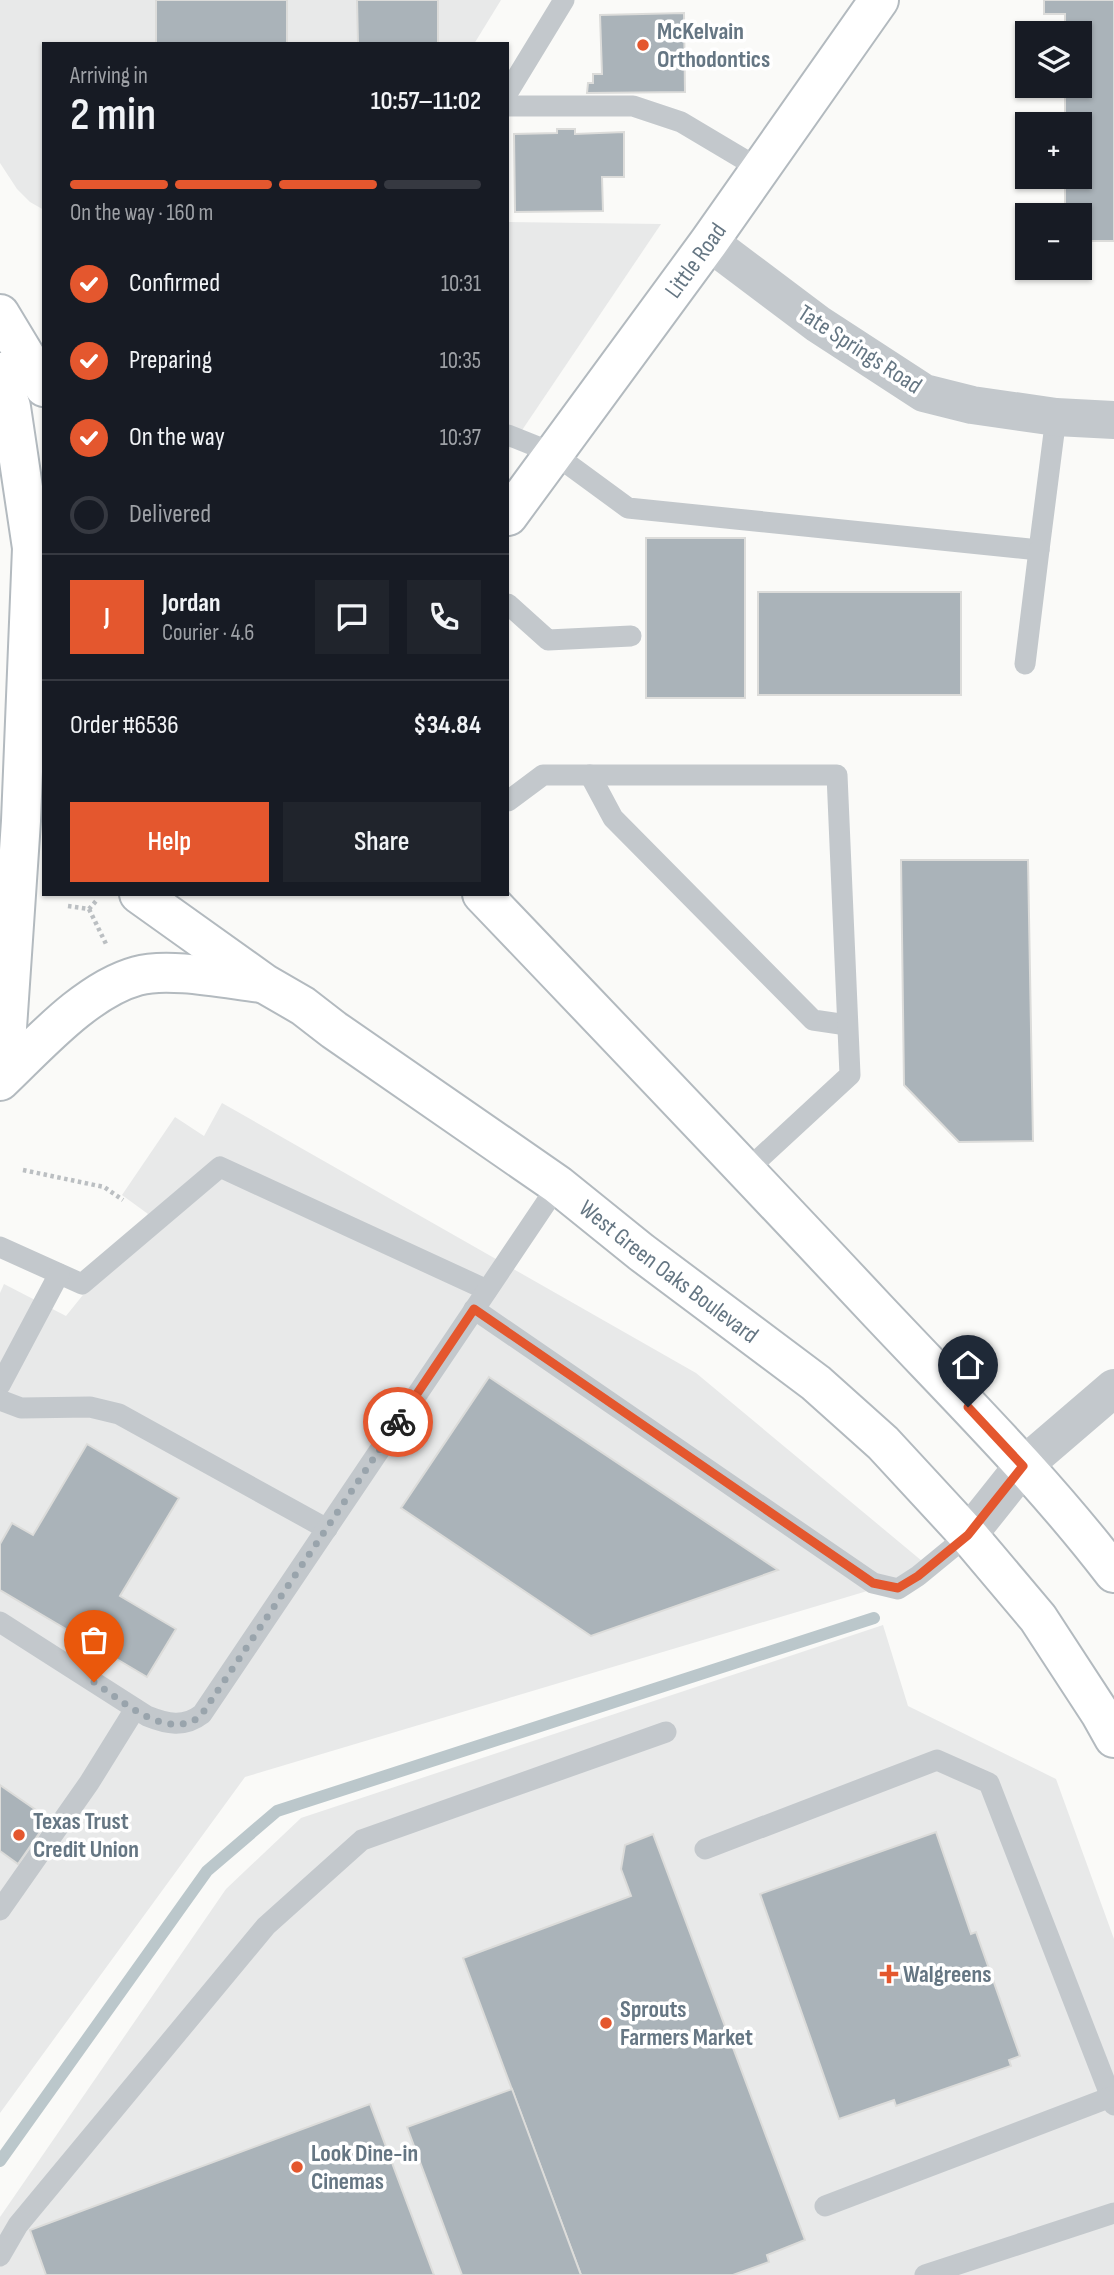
<!DOCTYPE html>
<meta charset="utf-8">
<style>
body{margin:0;font-family:"Sofia Sans Condensed",sans-serif;background:#20242c;color:#f1f3f6;height:100vh;display:flex;flex-direction:column;font-size:26px;white-space:nowrap}
*{box-sizing:border-box;margin:0}
p{font-size:23px;color:#9ea1a6}
.icon{flex:none;width:38px;height:38px;fill:none;stroke:currentColor;stroke-width:2;stroke-linecap:round;stroke-linejoin:round}
.map{position:relative;flex:1;overflow:hidden}
.panel{position:absolute;left:42px;top:42px;width:467px;height:854px;display:flex;flex-direction:column;background:#171b24;border-radius:0px;box-shadow:0 2px 5px #0004}
.panel>*{flex:none}
.controls{position:absolute;left:1015px;top:21px;display:grid;gap:14px}
.controls a{display:grid;place-items:center;width:77px;height:77px;border-radius:0px;background:#171b24;box-shadow:0 2px 5px #0004;font-size:35px}
.pin{position:absolute;display:grid;place-items:center;width:60px;height:60px;color:#fff;margin:-72px -30px;border-radius:50% 50% 50% 0;rotate:-45deg;box-shadow:0 0 7px #0007}
.pin .icon{rotate:45deg}
.courier{position:absolute;display:grid;place-items:center;width:70px;height:70px;margin:-35px;border:5px solid #e4572e;border-radius:50%;background:#fff;color:#222;box-shadow:0 2px 9px #0007}
.headline em{font-style:normal;font-weight:600}
.headline div{display:flex;flex-direction:column-reverse}
.headline{display:flex;align-items:center;justify-content:space-between;height:119px;padding:0 28px}
h1{font-size:46px;font-weight:600;line-height:52px}
.bar{display:grid;grid-template-columns:repeat(4,1fr);gap:10px 7px;align-content:center;height:84px;padding:0 28px}
.bar i{height:9px;border-radius:5px;background:#363941}
.bar .current{background:#e4572e}
.bar p{grid-column:span 4}
.line{display:flex;align-items:center;gap:18px;padding:0 28px;border-top:2px solid #363941}
.line div{flex:1}
.round{display:grid;place-items:center;flex:none;width:74px;height:74px;border-radius:0px;background:#20242c}
ol{padding:0 28px;list-style:none}
li{display:flex;align-items:center;gap:21px;height:77px}
li p{margin-inline-start:auto}
li .icon{padding:7px;border-radius:50%;background:#e4572e;color:#fff;stroke-width:4}
li:last-child{color:#9ea1a6}
li i{width:38px;height:38px;border:4px solid #363941;border-radius:50%}
.cta{display:flex;gap:14px;margin-top:auto;padding:14px 28px}
.cta a{flex:1;height:80px;border-radius:0px;background:#e4572e;color:#fff;font-size:28px;font-weight:600;line-height:80px;text-align:center}
.cta a+a{background:#20242c;color:#f1f3f6}
.map>svg:first-child{display:block}
.built{fill:#e8e9e9}
.lines{fill:none;stroke-linecap:round;stroke-linejoin:round}
.stream{stroke:#bbc7cb;stroke-width:12}
.building{fill:#aab3b9;stroke:#dcdcda;stroke-width:2}
.secondary-casing{stroke:#b3babf;stroke-width:42}
.path{stroke:#bbbfc2;stroke-width:4.5;stroke-dasharray:3.5 3.5;stroke-linecap:butt}
.lane{stroke:#c3c8cc;stroke-width:21}
.street{stroke:#c3c8cc;stroke-width:38}
.secondary{stroke:#fff;stroke-width:38}
.done{stroke:#99a4ac;stroke-width:7;stroke-dasharray:0 12.6}
.route{stroke:#e4572e;stroke-width:9}
.poi-dot{fill:#e4572e;stroke:#fff;stroke-width:2.5}
.labels{text-anchor:middle;stroke-width:7;stroke-linejoin:round;paint-order:stroke}
.poi-label{font-size:24px;font-weight:bold;fill:#657683;stroke:#fff;text-anchor:start}
.street-label{font-size:24px;fill:#657683;stroke:#fff}
</style>
<div class="map">
<svg width="1114" height="2275" viewBox="0 0 1114 2275">
<rect width="100%" height="100%" fill="#fafaf8"/>
<g class="built">
<polygon points="0,0 501,0 474,44 44,44 44,210 30,202 17,189 0,163"/>
<polygon points="508,222 661,224 508,451"/>
<polygon points="222,1103 696,1373 934,1571 245,1777 0,2113 0,1293 4,1284 66,1316 148,1214 122,1195 175,1117 204,1136"/>
<polygon points="883,1625 908,1706 1056,1779 1114,1939 1114,2275 0,2275 0,2217 226,1889 301,1818"/>
</g>
<g class="lines">
<polyline class="stream" points="0,2161 207,1871 277,1811 874,1618"/>
</g>
<g class="building">
<rect x="156" y="0" width="131" height="44"/>
<polygon points="357,0 438,0 438,44 358,44"/>
<polygon points="1044,0 1114,0 1114,241 1080,241 1080,215 1065,215 1065,177 1080,177 1080,124 1065,124 1065,86 1080,86 1080,33 1065,33 1065,14 1044,14"/>
<polygon points="684,13 685,92 587,93 588,83 593,83 593,74 602,74 600,15"/>
<polygon points="557,129 575,129 575,134 624,132 624,177 602,177 603,211 515,212 514,134 557,133"/>
<rect x="646" y="538" width="99" height="160"/>
<rect x="758" y="592" width="203" height="103"/>
<polygon points="901,860 1028,860 1033,1141 959,1142 904,1085"/>
<polygon points="489,1377 778,1570 591,1636 401,1508"/>
<polygon points="87,1444 179,1498 120,1596 176,1629 147,1677 0,1590 0,1544 12,1523 33,1535"/>
<polygon points="0,1785 49,1819 18,1864 0,1851"/>
<polygon points="936,1832 971,1934 976,1932 1020,2056 1009,2060 1011,2066 896,2106 894,2100 839,2119 760,1894"/>
<polygon points="653,1834 805,2240 767,2255 769,2262 733,2275 581,2275 463,1958 631,1896 621,1869 625,1845"/>
<polygon points="512,2089 581,2275 462,2275 407,2127"/>
<polygon points="370,2104 434,2275 46,2275 30,2230"/>
</g>
<g class="lines">
<defs>
<g id="secondary">
<polyline points="0,314 44,387"/>
<polyline points="0,372 11,407 32,548 21,821 7,1028 0,1061"/>
<path id="s1" d="M508,516L709,242L879,0"/>
<path id="s2" d="M139,894L265,984L303,1006L334,1030L558,1185L641,1252L816,1383L883,1443L968,1535L1038,1618L1100,1713L1114,1738"/>
<path d="M482,894C614,1032 746,1170 876,1309C957,1395 1042,1479 1114,1573"/>
<path d="M0,1081C38,1045 86,990 137,976C168,967 227,979 261,983"/>
</g>
</defs>
<use href="#secondary" class="secondary-casing"/>
<g class="path">
<polyline points="68,906 89,909 97,900"/>
<polyline points="89,909 107,946"/>
<polyline points="23,1170 104,1187 123,1200"/>
</g>
<g class="lane">
<polyline points="508,92 564,0"/>
<polyline points="508,106 633,106 681,122 760,169"/>
<polyline points="508,435 553,453 628,508 1039,550 1056,417"/>
<polyline points="508,604 548,640 631,636"/>
<polyline points="1025,664 1039,550"/>
<polyline points="590,775 613,818 813,1020 847,1025"/>
<polyline points="508,801 543,775 837,775 850,1075 746,1171"/>
<polyline points="0,1247 82,1284 220,1167 487,1290"/>
<polyline points="474,1309 873,1583 898,1589 918,1576 968,1535"/>
<polyline points="0,1385 59,1274"/>
<polyline points="0,1400 21,1408 90,1407 119,1414 327,1529"/>
<path d="M0,1622L147,1716C167,1724 184,1728 202,1714L558,1185"/>
<polyline points="705,1849 937,1760 989,1783 1114,2105"/>
<polyline points="0,1910 89,1783 135,1709"/>
<polyline points="825,2206 1111,2097"/>
<polyline points="0,2256 18,2225 266,1926 362,1840 666,1732"/>
<polyline points="925,2275 1114,2213"/>
</g>
<g class="street">
<polyline points="709,242 818,324 924,393 972,405 1056,417 1114,420"/>
<polyline points="968,1535 1023,1466 1114,1388"/>
</g>
<use href="#secondary" class="secondary"/>
</g>
<g class="lines">
<path class="done" d="M94,1682C120,1699 154,1731 188,1723C193,1722 198,1718 202,1714L398,1422"/>
<polyline class="route" points="398,1422 474,1309 873,1583 898,1588 918,1576 968,1535 1023,1466 968,1407"/>
</g>
<g class="poi-dot">
<circle cx="643" cy="45" r="7"/>
<circle cx="19" cy="1835" r="7"/>
<path d="M885.5 1963.5h7v7h7v7h-7v7h-7v-7h-7v-7h7z"/>
<circle cx="606" cy="2023" r="7"/>
<circle cx="297" cy="2167" r="7"/>
</g>
<g class="labels">
<g class="poi-label">
<text x="657" y="39">McKelvain<tspan x="657" dy="28">Orthodontics</tspan></text>
<text x="33" y="1829">Texas Trust<tspan x="33" dy="28">Credit Union</tspan></text>
<text x="903" y="1982">Walgreens</text>
<text x="620" y="2017">Sprouts<tspan x="620" dy="28">Farmers Market</tspan></text>
<text x="311" y="2161">Look Dine-in<tspan x="311" dy="28">Cinemas</tspan></text>
</g>
<g class="street-label">
<text dy="8" stroke="none"><textPath href="#s1" startOffset="317">Little Road</textPath></text>
<text transform="translate(860 349) rotate(33)" y="8">Tate Springs Road</text>
<text dy="8" stroke="none"><textPath href="#s2" startOffset="651">West Green Oaks Boulevard</textPath></text>
</g>
</g>
</svg>
<div class="controls">
<a><svg class="icon" aria-label="layers" viewBox="0 0 24 24"><path d="M12 4l9 5-9 5-9-5zM3 14l9 5 9-5"/></svg></a>
<a>+</a>
<a>−</a>
</div>
<div class="pin" style="left:94px;top:1682px;background:#ea580c"><svg class="icon" aria-label="bag" viewBox="0 0 24 24"><path d="M5 8h14l-1 12H6zM9 8a3 3 0 0 1 6 0"/></svg></div>
<div class="pin" style="left:968px;top:1407px;background:#1f2937"><svg class="icon" aria-label="home" viewBox="0 0 24 24"><path d="M3 11l9-7 9 7M6 9v11h12V9"/></svg></div>
<div class="courier" style="left:398px;top:1422px"><svg class="icon" aria-label="bike" viewBox="0 0 24 24"><circle cx="6" cy="16" r="4"/><circle cx="18" cy="16" r="4"/><path d="M6 16l4-8h5l3 8M10 8l3 8H6M13 5h3"/></svg></div>
<section class="panel">
<div class="headline"><div><h1>2 min</h1><p>Arriving in</p></div><em>10:57–11:02</em></div>
<div class="bar"><i class="current"></i><i class="current"></i><i class="current"></i><i></i><p>On the way · 160 m</p></div>
<ol>
<li><svg class="icon" aria-label="check" viewBox="0 0 24 24"><path d="M5 12l5 5 9-10"/></svg>Confirmed<p>10:31</p></li>
<li><svg class="icon" aria-label="check" viewBox="0 0 24 24"><path d="M5 12l5 5 9-10"/></svg>Preparing<p>10:35</p></li>
<li><svg class="icon" aria-label="check" viewBox="0 0 24 24"><path d="M5 12l5 5 9-10"/></svg>On the way<p>10:37</p></li>
<li><i></i>Delivered</li>
</ol>
<div class="line" style="height:126px"><b class="round" style="background:#e4572e;color:#fff">J</b><div><b>Jordan</b><p>Courier · 4.6</p></div><a class="round"><svg class="icon" aria-label="chat" viewBox="0 0 24 24"><path d="M4 5h16v11H9l-5 4z"/></svg></a><a class="round"><svg class="icon" aria-label="phone" viewBox="0 0 24 24"><path d="M5 4h4l2 5-3 2q2 4 5 5l2-3 5 2v4C11 20 4 13 5 4z"/></svg></a></div>
<div class="line" style="height:91px"><div>Order #6536</div><b>$34.84</b></div>
<div class="cta"><a>Help</a><a>Share</a></div>
</section>
</div>
